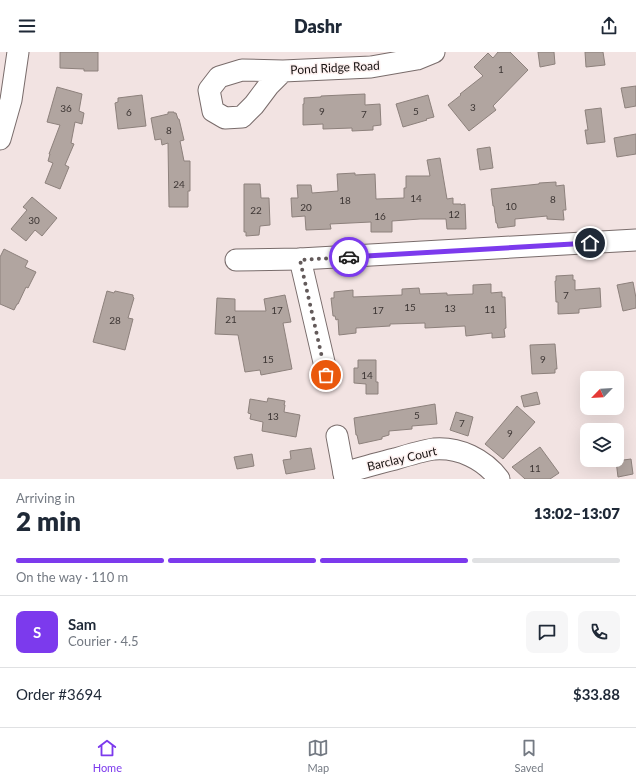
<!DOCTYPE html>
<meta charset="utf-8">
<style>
body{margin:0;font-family:Lato,sans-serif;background:#f6f6f7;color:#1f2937;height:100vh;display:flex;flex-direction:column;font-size:15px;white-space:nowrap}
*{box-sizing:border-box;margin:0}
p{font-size:13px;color:#747a83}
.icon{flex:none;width:22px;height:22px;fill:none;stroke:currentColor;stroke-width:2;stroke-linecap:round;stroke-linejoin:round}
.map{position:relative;height:427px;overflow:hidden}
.drawer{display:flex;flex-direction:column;background:#fff;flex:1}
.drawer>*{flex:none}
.needle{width:26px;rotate:245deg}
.buttons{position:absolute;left:580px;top:319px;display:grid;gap:8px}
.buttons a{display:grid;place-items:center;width:44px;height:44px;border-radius:8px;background:#fff;box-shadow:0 4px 16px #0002;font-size:20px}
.pin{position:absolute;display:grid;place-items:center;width:34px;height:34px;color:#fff;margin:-17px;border:2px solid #fff;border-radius:50%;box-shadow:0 1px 4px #0007}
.courier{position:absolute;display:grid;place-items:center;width:40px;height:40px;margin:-20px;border:3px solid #7c3aed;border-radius:50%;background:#fff;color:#222;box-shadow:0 1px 5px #0007}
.headline em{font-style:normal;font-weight:800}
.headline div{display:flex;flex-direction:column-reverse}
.headline{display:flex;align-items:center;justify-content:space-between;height:68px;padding:0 16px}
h1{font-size:26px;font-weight:800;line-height:30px}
.bar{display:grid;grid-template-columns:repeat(4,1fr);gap:6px 4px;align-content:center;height:48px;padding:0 16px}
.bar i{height:5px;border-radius:3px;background:#e0e1e3}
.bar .selected{background:#7c3aed}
.bar p{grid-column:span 4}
.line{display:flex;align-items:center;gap:10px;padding:0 16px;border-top:1px solid #e0e1e3}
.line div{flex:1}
.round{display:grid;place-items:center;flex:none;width:42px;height:42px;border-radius:8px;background:#f6f6f7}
header{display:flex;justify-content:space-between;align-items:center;height:52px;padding:0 16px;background:#fff;font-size:18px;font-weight:800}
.tab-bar{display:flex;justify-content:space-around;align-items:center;height:56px;border-top:1px solid #e0e1e3;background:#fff;font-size:11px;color:#747a83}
.tab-bar a{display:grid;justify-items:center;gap:2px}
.tab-bar .selected{color:#7c3aed}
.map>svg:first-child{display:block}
.building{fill:#b1a5a0;stroke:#8d817c}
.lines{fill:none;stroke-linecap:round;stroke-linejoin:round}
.minor-casing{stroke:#796c6b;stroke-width:23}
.minor{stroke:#fff;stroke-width:21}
.done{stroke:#635a5a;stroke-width:4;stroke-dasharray:0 7.2}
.route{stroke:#7c3aed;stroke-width:5}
.labels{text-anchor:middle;stroke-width:3;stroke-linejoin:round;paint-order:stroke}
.number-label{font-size:10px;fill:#3d3634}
.street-label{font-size:12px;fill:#161110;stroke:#fdf1f0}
</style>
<header><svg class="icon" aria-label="menu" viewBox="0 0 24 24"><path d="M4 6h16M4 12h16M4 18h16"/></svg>Dashr<svg class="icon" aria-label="share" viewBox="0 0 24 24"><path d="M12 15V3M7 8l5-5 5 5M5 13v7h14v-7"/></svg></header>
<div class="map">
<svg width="636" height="427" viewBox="0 0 636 427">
<rect width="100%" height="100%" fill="#f2e3e2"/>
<g class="building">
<polygon points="60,0 98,0 98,19 84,19 84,17 60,16"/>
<polygon points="498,0 510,0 528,18 493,54 496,58 469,79 448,53 461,43 460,42 483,24 474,15 488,1 493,6"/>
<polygon points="538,0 554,0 555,12 540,15"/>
<polygon points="585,0 603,0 605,13 586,15"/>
<polygon points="636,34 636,54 625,56 621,36"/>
<polygon points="57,35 82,42 79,59 84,61 82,72 75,70 71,91 74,92 65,113 69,115 60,137 45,131 53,111 48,109 50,102 49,102 60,73 47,70"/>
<polygon points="365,42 365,53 380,52 381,73 373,74 373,78 352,79 352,76 323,77 323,72 303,73 303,52 304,52 304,46 321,45 321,44"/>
<polygon points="142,43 146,74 118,77 115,51 118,50 118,46"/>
<polygon points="428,43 434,65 426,67 427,68 403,75 396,52"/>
<polygon points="601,56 605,90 587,92 585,78 588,78 585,58"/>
<polygon points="168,60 174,60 174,61 176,61 178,67 179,67 184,88 180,89 184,109 190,109 190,139 188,139 188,155 169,155 168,91 162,93 161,87 155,88 151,66 168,62"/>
<polygon points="636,82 636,102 617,105 614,86"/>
<polygon points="490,95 493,116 480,118 477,97"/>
<polygon points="440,106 447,147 453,146 453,152 461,152 461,153 465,152 466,177 447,177 446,167 420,167 392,169 392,180 371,180 371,170 330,172 331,177 306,178 305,164 292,165 291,146 298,146 297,133 311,133 312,141 338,139 337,122 355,121 355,123 375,122 376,147 404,146 404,136 406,136 406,124 430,124 427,108"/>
<polygon points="556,130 556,134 564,133 566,158 563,158 564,168 547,167 547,164 515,167 515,174 498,176 497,171 496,171 494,154 493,154 491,137 539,132 539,131"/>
<polygon points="244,132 260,132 261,146 269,146 270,173 260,174 259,183 246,184 246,180 244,180"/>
<polygon points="32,145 57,166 42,184 35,178 26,189 11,177 27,158 23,155"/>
<polygon points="4,197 28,209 25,215 36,220 28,236 26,235 18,252 17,252 14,258 0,252 0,205"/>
<polygon points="573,223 573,228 575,228 575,238 600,236 601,255 579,257 579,261 558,262 558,250 556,250 555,229 556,229 556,224"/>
<polygon points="633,230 636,246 636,256 623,259 617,233"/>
<polygon points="491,232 491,241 502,240 502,245 505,245 506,276 504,277 505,285 492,286 492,281 466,284 465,274 425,276 425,271 390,272 390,274 356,276 356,281 339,283 338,267 336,268 335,264 333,264 331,246 334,246 334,240 353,238 353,245 402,243 402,237 419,236 420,242 447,241 447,243 473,242 473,233"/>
<polygon points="107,239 114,241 115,239 133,243 133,245 134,246 128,266 133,267 125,298 93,290"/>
<polygon points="285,243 291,270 283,271 292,317 261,323 260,318 245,320 238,283 215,282 217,246 235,247 235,259 266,259 264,247"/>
<polygon points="555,292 557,317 555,317 555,321 532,322 530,293"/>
<polygon points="358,308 376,308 376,330 378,330 378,342 366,342 366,332 354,331 354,316 358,316"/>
<polygon points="537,340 540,352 524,355 521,344"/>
<polygon points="268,346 285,349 284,353 285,353 284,360 300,363 296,385 262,379 263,370 250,367 251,362 248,361 250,347 267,350"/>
<polygon points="435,352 437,372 412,374 412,377 389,379 389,383 382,385 382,387 359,392 357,383 356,383 354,366"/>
<polygon points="517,354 535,370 503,407 485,392"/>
<polygon points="456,360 473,365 468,384 450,378"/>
<polygon points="540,395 559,421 550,427 525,427 512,415"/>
<polygon points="311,396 315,417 286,422 283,408 291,407 290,399"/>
<polygon points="252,402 254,414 237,417 234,405"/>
<polygon points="631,407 633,422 618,425 616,409"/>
</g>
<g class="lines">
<defs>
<g id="minor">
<polyline points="283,19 269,33 254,53 242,65 225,66 213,59 209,38 219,25 242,18 283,19 371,15 417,7 434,0"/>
<polyline points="0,87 11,48 18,0"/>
<polyline points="300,207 327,323"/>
<polyline points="236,208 300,207 636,188"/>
<polyline points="337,384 345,427"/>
<path d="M344,421C361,416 378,411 395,407C408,403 421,399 434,397C459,395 484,407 499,427"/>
</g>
</defs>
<use href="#minor" class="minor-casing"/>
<use href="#minor" class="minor"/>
</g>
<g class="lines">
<polyline class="done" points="326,323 300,208 349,205"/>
<polyline class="route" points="349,205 590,191"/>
</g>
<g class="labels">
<g class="number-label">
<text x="501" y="21">1</text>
<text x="473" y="59">3</text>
<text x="66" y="60">36</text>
<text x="322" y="63">9</text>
<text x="416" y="63">5</text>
<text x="129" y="64">6</text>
<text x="364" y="66">7</text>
<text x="169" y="82">8</text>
<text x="179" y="136">24</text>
<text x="416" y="150">14</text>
<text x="553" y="151">8</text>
<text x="345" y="152">18</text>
<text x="511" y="158">10</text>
<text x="306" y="159">20</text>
<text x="256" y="162">22</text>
<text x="454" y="166">12</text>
<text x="380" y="168">16</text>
<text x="34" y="172">30</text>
<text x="566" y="247">7</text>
<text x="410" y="259">15</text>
<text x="450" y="260">13</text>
<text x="490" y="261">11</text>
<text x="277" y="262">17</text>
<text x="378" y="262">17</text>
<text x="231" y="271">21</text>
<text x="115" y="272">28</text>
<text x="268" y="311">15</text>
<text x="543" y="311">9</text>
<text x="367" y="327">14</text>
<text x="417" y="367">5</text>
<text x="273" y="368">13</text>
<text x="462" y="375">7</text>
<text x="510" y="385">9</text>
<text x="535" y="420">11</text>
</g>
<g class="street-label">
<text transform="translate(335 16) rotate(-3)" y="4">Pond Ridge Road</text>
<text transform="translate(402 407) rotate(-13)" y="4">Barclay Court</text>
</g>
</g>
</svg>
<div class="buttons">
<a><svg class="needle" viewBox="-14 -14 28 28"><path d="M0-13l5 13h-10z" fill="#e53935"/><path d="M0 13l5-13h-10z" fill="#747a83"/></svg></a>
<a><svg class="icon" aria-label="layers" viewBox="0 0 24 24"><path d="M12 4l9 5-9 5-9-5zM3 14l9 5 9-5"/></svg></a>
</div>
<div class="pin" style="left:326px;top:323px;background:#ea580c"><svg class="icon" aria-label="bag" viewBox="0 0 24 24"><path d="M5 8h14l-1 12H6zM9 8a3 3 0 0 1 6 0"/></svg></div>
<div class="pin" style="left:590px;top:191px;background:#1f2937"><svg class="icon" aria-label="home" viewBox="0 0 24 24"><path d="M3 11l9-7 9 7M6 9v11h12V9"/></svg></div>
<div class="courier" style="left:349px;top:205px"><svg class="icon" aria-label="car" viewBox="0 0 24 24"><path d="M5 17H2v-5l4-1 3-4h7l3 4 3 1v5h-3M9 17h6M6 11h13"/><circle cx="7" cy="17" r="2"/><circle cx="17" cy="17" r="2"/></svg></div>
</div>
<section class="drawer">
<div class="headline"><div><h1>2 min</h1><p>Arriving in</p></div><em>13:02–13:07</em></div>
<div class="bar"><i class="selected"></i><i class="selected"></i><i class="selected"></i><i></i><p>On the way · 110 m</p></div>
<div class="line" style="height:72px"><b class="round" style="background:#7c3aed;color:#fff">S</b><div><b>Sam</b><p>Courier · 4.5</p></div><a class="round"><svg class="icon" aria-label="chat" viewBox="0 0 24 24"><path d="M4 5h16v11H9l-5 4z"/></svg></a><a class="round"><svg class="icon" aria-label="phone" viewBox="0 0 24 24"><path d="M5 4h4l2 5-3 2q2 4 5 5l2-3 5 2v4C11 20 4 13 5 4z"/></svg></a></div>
<div class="line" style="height:52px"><div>Order #3694</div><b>$33.88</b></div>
</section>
<nav class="tab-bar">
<a class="selected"><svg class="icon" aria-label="home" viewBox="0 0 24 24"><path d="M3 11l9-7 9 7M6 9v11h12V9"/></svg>Home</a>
<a><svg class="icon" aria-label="map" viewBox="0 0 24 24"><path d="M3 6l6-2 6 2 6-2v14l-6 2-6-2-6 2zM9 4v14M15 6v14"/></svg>Map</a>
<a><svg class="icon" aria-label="saved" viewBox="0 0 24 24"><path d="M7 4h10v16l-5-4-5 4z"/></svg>Saved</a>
</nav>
